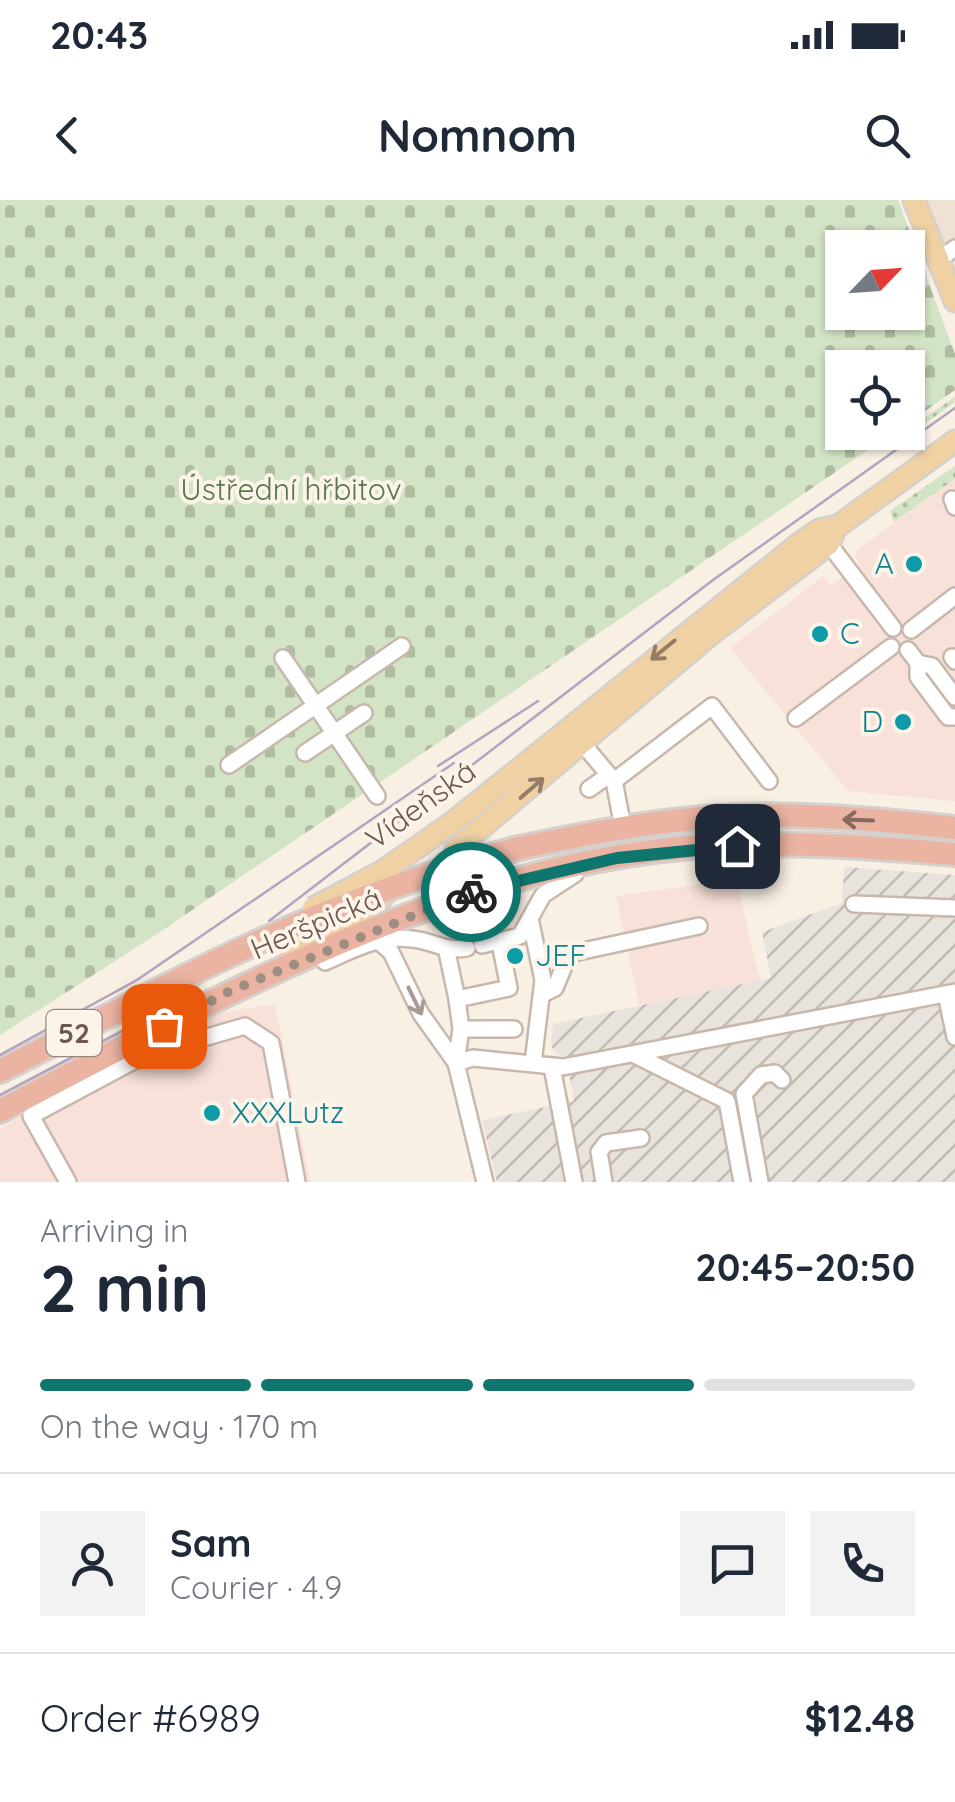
<!DOCTYPE html>
<meta charset="utf-8">
<style>
body{margin:0;font-family:Quicksand,sans-serif;background:#f2f2f3;color:#1f2937;height:100vh;display:flex;flex-direction:column;font-size:38px;white-space:nowrap}
*{box-sizing:border-box;margin:0}
p{font-size:32px;color:#747a83}
.icon{flex:none;width:55px;height:55px;fill:none;stroke:currentColor;stroke-width:2;stroke-linecap:round;stroke-linejoin:round}
.map{position:relative;height:982px;overflow:hidden}
.side{display:flex;flex-direction:column;background:#fff;flex:1}
.side>*{flex:none}
.needle{width:65px;rotate:65deg}
.controls{position:absolute;left:825px;top:30px;display:grid;gap:20px}
.controls a{display:grid;place-items:center;width:100px;height:100px;border-radius:0px;background:#fff;box-shadow:0 2px 8px #0004;font-size:50px}
.pin{position:absolute;display:grid;place-items:center;width:85px;height:85px;color:#fff;margin:-42px;border-radius:20px;box-shadow:0 5px 15px #0006}
.courier{position:absolute;display:grid;place-items:center;width:100px;height:100px;margin:-50px;border:8px solid #0f766e;border-radius:50%;background:#fff;color:#222;box-shadow:0 2px 12px #0007}
.summary em{font-style:normal;font-weight:700}
.summary div{display:flex;flex-direction:column-reverse}
.summary{display:flex;align-items:center;justify-content:space-between;height:170px;padding:0 40px}
h1{font-size:65px;font-weight:700;line-height:75px}
.bar{display:grid;grid-template-columns:repeat(4,1fr);gap:15px 10px;align-content:center;height:120px;padding:0 40px}
.bar i{height:12px;border-radius:8px;background:#e0e1e3}
.bar .current{background:#0f766e}
.bar p{grid-column:span 4}
.line{display:flex;align-items:center;gap:25px;padding:0 40px;border-top:2px solid #e0e1e3}
.line div{flex:1}
.round{display:grid;place-items:center;flex:none;width:105px;height:105px;border-radius:0px;background:#f2f2f3}
.status{display:flex;justify-content:space-between;align-items:center;height:70px;padding:0 50px;background:#fff;direction:ltr}
.status svg{height:28px;fill:currentColor}
header{display:flex;justify-content:space-between;align-items:center;height:130px;padding:0 40px;background:#fff;font-size:45px;font-weight:700}
.map>svg:first-child{display:block}
.residential{fill:#efe2d3}
.commercial{fill:#f8e1d9}
.industrial{fill:url(#industrial-furrows)}
.grass{fill:url(#grass-dots)}
.cemetery{fill:url(#cemetery-stones);fill-rule:evenodd}
.lines{fill:none;stroke-linecap:round;stroke-linejoin:round}
.minor-casing{stroke:#c8b8ac;stroke-width:20}
.major-casing{stroke:#d6d0cd;stroke-width:25}
.highway-casing{stroke:#d6d0cd;stroke-width:28}
.minor{stroke:#fff;stroke-width:15}
.major{stroke:#efd1a4;stroke-width:20}
.highway{stroke:#ebb3a2;stroke-width:22}
.tram{stroke:#b2a4c0;stroke-width:2.5}
.major-bridge-casing{stroke:#d6d0cd;stroke-width:25;stroke-linecap:butt}
.highway-bridge-casing{stroke:#d6d0cd;stroke-width:28;stroke-linecap:butt}
.major-bridge{stroke:#efd1a4;stroke-width:20}
.highway-bridge{stroke:#ebb3a2;stroke-width:22}
.oneway{stroke:#957c67}
.oneway2{stroke:#876a5e}
.oneway3{stroke:#a89b94}
.done{stroke:#9f8d82;stroke-width:10;stroke-dasharray:0 18}
.route{stroke:#0f766e;stroke-width:12}
.culture-dot{fill:#0f9aa8;stroke:#fcf4e9;stroke-width:4}
.labels{text-anchor:middle;stroke-width:8;stroke-linejoin:round;paint-order:stroke}
.shield{fill:#fcf4e9;stroke:#99877c;stroke-width:2.5}
.shield-label{font-size:28px;font-weight:bold;fill:#6e584d}
.park-label{font-size:30px;fill:#59784a;stroke:#fcf4e9}
.culture-label{font-size:30px;fill:#0d838f;stroke:#fcf4e9;text-anchor:start}
.street-label{font-size:30px;fill:#6e584d;stroke:#fcf4e9}
</style>
<div class="status"><b>20:43</b><svg viewBox="0 0 49 12"><path d="M0 12V9h3v3zM5 12V6h3v6zM10 12V3h3v9zM15 12V0h3v12zM26 1h20v11H26zM47 4h2v5h-2z"/></svg></div>
<header><svg class="icon" aria-label="back" viewBox="0 0 24 24"><path d="M15 5l-7 7 7 7"/></svg>Nomnom<svg class="icon" aria-label="search" viewBox="0 0 24 24"><circle cx="10" cy="10" r="6"/><path d="M15 15l6 6"/></svg></header>
<div class="map">
<svg width="955" height="982" viewBox="0 0 955 982">
<defs>
<pattern id="industrial-furrows" width="10" height="10" patternUnits="userSpaceOnUse" patternTransform="scale(2.5)"><rect width="10" height="10" fill="#e9e3de"/><path d="M-1 1l2-2M0 10L10 0M9 11l2-2" fill="none" stroke="#c1bbb6"/></pattern>
<pattern id="grass-dots" width="8" height="8" patternUnits="userSpaceOnUse" patternTransform="scale(2.5)"><rect width="8" height="8" fill="#d2e4c5"/><path d="M2 2h.1M6 6h.1" fill="none" stroke="#afbca2" stroke-width="1.8" stroke-linecap="round"/></pattern>
<pattern id="cemetery-stones" width="16" height="16" patternUnits="userSpaceOnUse" patternTransform="scale(2.5)"><rect width="16" height="16" fill="#d2e4c5"/><path d="M2 7V4a2 2 0 0 1 4 0v3zM10 15v-3a2 2 0 0 1 4 0v3z" fill="#afbca2"/></pattern>
</defs>
<rect width="100%" height="100%" fill="#f9f0e4"/>
<polygon class="residential" points="919,0 955,0 955,85"/>
<g class="commercial">
<polygon points="955,279 955,601 848,591 730,448 823,376 831,385 860,365 855,356 858,349"/>
<polygon points="736,679 760,781 639,805 616,696"/>
<polygon points="275,804 310,982 0,982 0,929 77,883 216,813"/>
</g>
<polygon class="industrial" points="844,667 955,675 955,982 497,982 482,920 574,901 566,857 556,854 551,845 553,824 771,778 762,732 842,703"/>
<g class="grass">
<polygon points="955,197 955,202 888,250 884,245"/>
<polygon points="955,266 955,279 894,322 890,311"/>
</g>
<path class="cemetery" d="M0,0H898L955,154V190L908,223V168H842V232L893,233L157,734L0,835ZM842,48H908V112H842Z"/>
<g class="lines">
<defs>
<g id="minor">
<polyline points="937,61 955,48"/>
<polyline points="952,299 955,307"/>
<polyline points="829,344 893,428"/>
<polyline points="911,430 955,396"/>
<polyline points="908,450 918,463 918,477 948,517 955,517"/>
<polyline points="952,457 955,461"/>
<polyline points="283,458 318,509"/>
<polyline points="918,463 932,466 955,497"/>
<polyline points="320,512 377,596"/>
<polyline points="796,518 891,447"/>
<polyline points="583,544 614,581"/>
<polyline points="305,553 364,513"/>
<polyline points="229,565 402,446"/>
<polyline points="589,589 609,575"/>
<polyline points="623,627 614,581 712,506 769,581"/>
<polyline points="854,704 955,708"/>
<polyline points="531,723 543,780 533,863"/>
<polyline points="377,740 391,752 421,814 456,863 485,982"/>
<polyline points="482,745 520,736 543,695 575,674"/>
<polyline points="447,752 457,799 509,788 500,743"/>
<path d="M325,762C354,749 379,735 412,739C434,741 444,752 467,748"/>
<polyline points="543,794 555,788 569,754 699,726"/>
<polyline points="946,794 955,837"/>
<polyline points="461,829 514,829"/>
<polyline points="635,855 727,901 742,982"/>
<polyline points="456,863 473,858 563,867 955,792"/>
<polyline points="456,863 461,829 457,799"/>
<polyline points="552,867 574,982"/>
<polyline points="68,982 31,916 145,855 245,826 271,843 297,982"/>
<polyline points="604,982 599,952 606,943 641,938"/>
<polyline points="760,982 744,894 761,875 775,873 782,880"/>
</g>
<g id="major">
<polyline points="914,0 955,101"/>
<polyline points="452,623 799,344 819,330 838,326 955,241"/>
<polyline points="456,649 711,434 829,344 836,327"/>
<polyline points="293,755 382,698"/>
</g>
<g id="highway">
<path d="M515,649C577,636 639,623 703,618C786,611 872,619 955,628"/>
<polyline points="0,871 149,795"/>
<path d="M0,911C216,799 457,662 705,646C787,641 873,647 955,654"/>
</g>
</defs>
<use href="#minor" class="minor-casing"/>
<use href="#major" class="major-casing"/>
<use href="#highway" class="highway-casing"/>
<use href="#minor" class="minor"/>
<use href="#major" class="major"/>
<use href="#highway" class="highway"/>
<g class="tram">
<polyline points="438,566 538,501"/>
<polyline points="269,721 713,380 955,208"/>
<polyline points="0,855 137,780 454,563"/>
<polyline points="0,895 160,811 220,770"/>
</g>
<defs>
<polyline id="major-bridge" points="313,708 383,671 452,623"/>
<path id="highway-bridge" d="M149,795C267,734 386,683 515,649"/>
</defs>
<use href="#major-bridge" class="major-bridge-casing"/>
<use href="#highway-bridge" class="highway-bridge-casing"/>
<use href="#major-bridge" class="major-bridge"/>
<use href="#highway-bridge" class="highway-bridge"/>
</g>
<defs><path id="oneway-shaft" d="M-6 0H5M1.5-3L5.5 0L1.5 3" fill="none" stroke-width="1.6" stroke-linecap="round" stroke-linejoin="round" transform="scale(2.5)"/></defs>
<g class="oneway">
<use href="#oneway-shaft" transform="translate(663 450) rotate(141)"/>
<use href="#oneway-shaft" transform="translate(532 588) rotate(-41)"/>
</g>
<use class="oneway2" href="#oneway-shaft" transform="translate(858 620) rotate(-178)"/>
<use class="oneway3" href="#oneway-shaft" transform="translate(415 801) rotate(64)"/>
<g class="lines">
<polyline class="done" points="164,826 230,791 471,692"/>
<polyline class="route" points="471,692 617,658 737,646"/>
</g>
<g class="culture-dot">
<circle cx="914" cy="364" r="10"/>
<circle cx="820" cy="434" r="10"/>
<circle cx="903" cy="522" r="10"/>
<circle cx="515" cy="756" r="10"/>
<circle cx="212" cy="913" r="10"/>
</g>
<g class="labels">
<rect class="shield" x="46.5" y="810" width="55" height="46" rx="8"/>
<g class="shield-label">
<text x="74" y="843">52</text>
</g>
<g class="park-label">
<text x="291" y="300">Ústřední hřbitov</text>
</g>
<g class="culture-label">
<text x="894" y="374" text-anchor="end">A</text>
<text x="840" y="444">C</text>
<text x="883" y="532" text-anchor="end">D</text>
<text x="535" y="766">JEF</text>
<text x="232" y="923">XXXLutz</text>
</g>
<g class="street-label">
<text transform="translate(421 605) rotate(-36)" y="10">Vídeňská</text>
<text transform="translate(316 724) rotate(-23)" y="10">Heršpická</text>
</g>
</g>
</svg>
<div class="controls">
<a><svg class="needle" viewBox="-14 -14 28 28"><path d="M0-13l5 13h-10z" fill="#e53935"/><path d="M0 13l5-13h-10z" fill="#747a83"/></svg></a>
<a><svg class="icon" aria-label="locate" viewBox="0 0 24 24"><circle cx="12" cy="12" r="6"/><path d="M12 2v4M12 18v4M2 12h4M18 12h4"/></svg></a>
</div>
<div class="pin" style="left:164px;top:826px;background:#ea580c"><svg class="icon" aria-label="bag" viewBox="0 0 24 24"><path d="M5 8h14l-1 12H6zM9 8a3 3 0 0 1 6 0"/></svg></div>
<div class="pin" style="left:737px;top:646px;background:#1f2937"><svg class="icon" aria-label="home" viewBox="0 0 24 24"><path d="M3 11l9-7 9 7M6 9v11h12V9"/></svg></div>
<div class="courier" style="left:471px;top:692px"><svg class="icon" aria-label="bike" viewBox="0 0 24 24"><circle cx="6" cy="16" r="4"/><circle cx="18" cy="16" r="4"/><path d="M6 16l4-8h5l3 8M10 8l3 8H6M13 5h3"/></svg></div>
</div>
<section class="side">
<div class="summary"><div><h1>2 min</h1><p>Arriving in</p></div><em>20:45–20:50</em></div>
<div class="bar"><i class="current"></i><i class="current"></i><i class="current"></i><i></i><p>On the way · 170 m</p></div>
<div class="line" style="height:180px"><a class="round"><svg class="icon" aria-label="person" viewBox="0 0 24 24"><circle cx="12" cy="8" r="4"/><path d="M4 21q1-7 8-7t8 7"/></svg></a><div><b>Sam</b><p>Courier · 4.9</p></div><a class="round"><svg class="icon" aria-label="chat" viewBox="0 0 24 24"><path d="M4 5h16v11H9l-5 4z"/></svg></a><a class="round"><svg class="icon" aria-label="phone" viewBox="0 0 24 24"><path d="M5 4h4l2 5-3 2q2 4 5 5l2-3 5 2v4C11 20 4 13 5 4z"/></svg></a></div>
<div class="line" style="height:130px"><div>Order #6989</div><b>$12.48</b></div>
</section>
